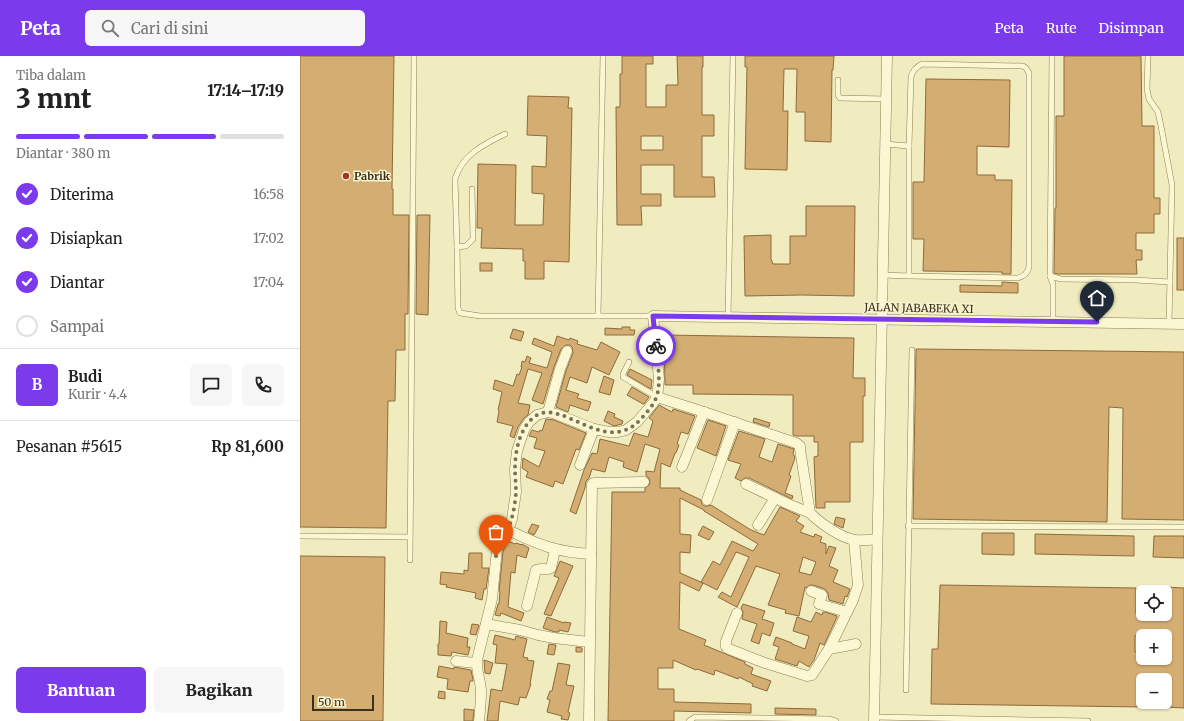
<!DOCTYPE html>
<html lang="id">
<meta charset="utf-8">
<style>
body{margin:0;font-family:Merriweather,serif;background:#f6f6f6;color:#222;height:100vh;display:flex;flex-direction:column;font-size:15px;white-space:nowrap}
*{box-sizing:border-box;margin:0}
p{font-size:13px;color:#767676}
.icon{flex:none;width:22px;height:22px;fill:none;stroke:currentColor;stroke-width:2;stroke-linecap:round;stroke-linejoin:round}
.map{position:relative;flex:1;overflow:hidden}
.drawer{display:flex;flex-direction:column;background:#fff;width:300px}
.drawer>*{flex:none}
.fabs{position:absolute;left:836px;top:529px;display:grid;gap:8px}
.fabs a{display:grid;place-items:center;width:36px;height:36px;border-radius:6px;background:#fff;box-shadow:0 1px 3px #0004;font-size:20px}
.scale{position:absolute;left:12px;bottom:10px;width:62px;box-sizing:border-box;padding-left:4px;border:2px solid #3a301c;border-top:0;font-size:11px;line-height:14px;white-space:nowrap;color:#3a301c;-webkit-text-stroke:3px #f8f4cf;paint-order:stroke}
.pin{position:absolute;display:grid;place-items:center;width:34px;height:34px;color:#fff;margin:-41px -17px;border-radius:50% 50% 50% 0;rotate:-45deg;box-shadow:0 0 4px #0007}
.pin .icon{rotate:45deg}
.courier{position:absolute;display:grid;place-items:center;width:40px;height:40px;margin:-20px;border:3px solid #7c3aed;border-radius:50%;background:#fff;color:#222;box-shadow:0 1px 5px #0007}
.summary em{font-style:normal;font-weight:800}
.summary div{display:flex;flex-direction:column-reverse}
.summary{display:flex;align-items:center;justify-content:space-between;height:68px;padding:0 16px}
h1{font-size:26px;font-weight:800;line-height:30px}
.bar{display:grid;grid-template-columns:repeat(4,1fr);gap:6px 4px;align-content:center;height:48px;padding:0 16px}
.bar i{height:5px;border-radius:3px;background:#e0e0e0}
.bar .active{background:#7c3aed}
.bar p{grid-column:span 4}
.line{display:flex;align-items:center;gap:10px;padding:0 16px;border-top:1px solid #e0e0e0}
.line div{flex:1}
.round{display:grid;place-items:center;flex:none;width:42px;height:42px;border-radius:6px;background:#f6f6f6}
ol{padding:0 16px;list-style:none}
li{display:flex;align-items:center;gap:12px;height:44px}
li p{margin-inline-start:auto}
li .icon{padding:4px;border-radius:50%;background:#7c3aed;color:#fff;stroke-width:4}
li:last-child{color:#767676}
li i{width:22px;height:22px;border:2px solid #e0e0e0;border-radius:50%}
.action{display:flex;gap:8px;margin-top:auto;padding:8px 16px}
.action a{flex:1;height:46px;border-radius:6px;background:#7c3aed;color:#fff;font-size:16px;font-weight:800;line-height:46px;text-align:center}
.action a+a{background:#f6f6f6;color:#222}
header{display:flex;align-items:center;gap:24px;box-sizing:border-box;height:56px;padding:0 20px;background:#7c3aed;color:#fff}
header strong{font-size:19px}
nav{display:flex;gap:22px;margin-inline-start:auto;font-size:14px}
.search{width:280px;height:36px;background:#f6f6f6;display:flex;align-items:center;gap:10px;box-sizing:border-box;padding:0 14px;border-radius:6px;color:#767676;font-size:15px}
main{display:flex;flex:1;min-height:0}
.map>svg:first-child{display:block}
.building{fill:#d3ad72;stroke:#8d6b3a;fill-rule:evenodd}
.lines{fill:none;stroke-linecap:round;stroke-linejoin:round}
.lane-casing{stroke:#8c7d56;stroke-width:6}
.street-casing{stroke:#8c7d56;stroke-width:11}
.lane{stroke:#fcf7d3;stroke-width:5}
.street{stroke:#fcf7d3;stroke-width:10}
.done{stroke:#7a7255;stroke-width:4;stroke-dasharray:0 7.2}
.route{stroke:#7c3aed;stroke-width:5}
.poi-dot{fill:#a03821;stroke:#f8f4cf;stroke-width:1.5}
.labels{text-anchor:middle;stroke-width:3;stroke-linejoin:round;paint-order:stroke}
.poi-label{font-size:11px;font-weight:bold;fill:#3a301c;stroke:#f8f4cf;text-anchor:start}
.street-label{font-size:11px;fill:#3a301c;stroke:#f8f4cf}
</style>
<header>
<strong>Peta</strong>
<div class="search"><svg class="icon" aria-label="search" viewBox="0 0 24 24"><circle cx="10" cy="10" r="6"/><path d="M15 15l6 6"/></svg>Cari di sini</div>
<nav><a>Peta</a><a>Rute</a><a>Disimpan</a></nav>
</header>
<main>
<section class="drawer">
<div class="summary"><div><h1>3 mnt</h1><p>Tiba dalam</p></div><em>17:14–17:19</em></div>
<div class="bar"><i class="active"></i><i class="active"></i><i class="active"></i><i></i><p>Diantar · 380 m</p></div>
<ol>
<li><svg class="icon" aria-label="check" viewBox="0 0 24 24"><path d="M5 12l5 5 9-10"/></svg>Diterima<p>16:58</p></li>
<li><svg class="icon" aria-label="check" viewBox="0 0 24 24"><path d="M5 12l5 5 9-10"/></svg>Disiapkan<p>17:02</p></li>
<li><svg class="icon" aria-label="check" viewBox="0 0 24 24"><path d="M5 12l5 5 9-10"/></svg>Diantar<p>17:04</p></li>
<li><i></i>Sampai</li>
</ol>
<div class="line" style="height:72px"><b class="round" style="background:#7c3aed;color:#fff">B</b><div><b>Budi</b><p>Kurir · 4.4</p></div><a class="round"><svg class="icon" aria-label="chat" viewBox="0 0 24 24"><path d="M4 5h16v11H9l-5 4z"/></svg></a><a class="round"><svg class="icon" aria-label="phone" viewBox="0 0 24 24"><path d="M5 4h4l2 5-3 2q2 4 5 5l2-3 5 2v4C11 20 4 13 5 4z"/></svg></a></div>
<div class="line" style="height:52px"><div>Pesanan #5615</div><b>Rp 81,600</b></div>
<div class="action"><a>Bantuan</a><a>Bagikan</a></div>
</section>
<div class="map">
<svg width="884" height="665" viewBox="0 0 884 665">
<rect width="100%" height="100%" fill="#f1ecbf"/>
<g class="building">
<polygon points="0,0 94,0 92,133 93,133 93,159 109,159 108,258 105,258 105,294 96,294 95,345 88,345 86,472 0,471"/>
<path d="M322,0H353V8H346V51H366V29H378L377,0H403V11H402V59H414V80H402V121H414L415,141H374V109H341V138H361V150H341L342,169H317L316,51H320V18H322ZM341,80H363V94H341Z"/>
<polygon points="445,0 534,0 533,14 532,14 531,86 505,85 505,56 496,56 497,13 484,13 483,55 488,55 487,114 445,113 447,11 445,11"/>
<polygon points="764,0 841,0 842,70 854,70 854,142 860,142 860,158 854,158 854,177 836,177 836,194 842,194 842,204 836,204 837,218 758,218 754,217 755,152 756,152 756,60 764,60"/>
<polygon points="626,23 710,24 709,91 677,90 677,119 695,119 695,124 712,124 711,218 702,218 702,216 623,215 624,183 613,183 613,126 624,126"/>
<polygon points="228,40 269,41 268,52 272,52 269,206 244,205 244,223 225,223 225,205 223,205 223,193 181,192 182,172 177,172 178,108 216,109 215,169 243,169 244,138 232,137 232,110 246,111 247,80 227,79"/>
<polygon points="506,150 555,150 554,240 502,239 445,240 444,180 471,179 471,203 473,208 490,208 490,180 506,180"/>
<polygon points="117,159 130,159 128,259 116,258"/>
<rect x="877" y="182" width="7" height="52"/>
<rect x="180" y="207" width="12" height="8"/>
<polygon points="702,226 718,227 718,237 660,236 660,229 702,230"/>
<polygon points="322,271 330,271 330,274 335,274 334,279 305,279 305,272 322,273"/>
<polygon points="213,273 224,276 221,285 210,282"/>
<polygon points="364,279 554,282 553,322 565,322 565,340 563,340 563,386 550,386 550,446 525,446 525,452 516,452 514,401 518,400 518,386 514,386 514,380 497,380 493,379 493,339 393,338 393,329 365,329"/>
<polygon points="257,280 269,284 270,282 278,285 277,288 297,294 301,286 320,296 309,319 292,311 287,327 270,321 266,334 279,338 277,342 291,346 288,355 270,349 268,356 256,351 266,315 273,297 272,291 270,289 266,289 261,293 254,311 243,348 232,344 242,317 228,313 218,347 230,349 228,359 224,362 218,371 214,382 210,380 213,370 197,366 199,355 198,354 202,336 193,333 195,324 213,330 217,318 219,319 222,311 221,311 222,305 225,306 227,300 231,302 229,307 247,312 252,296 232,288 234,282 254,290"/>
<polygon points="616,293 884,296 884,464 822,463 823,352 809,351 807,466 613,463"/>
<polygon points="330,313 352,324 351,333 327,319"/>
<polygon points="304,320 314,324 310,339 299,336"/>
<polygon points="332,331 349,341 344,348 343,348 327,339"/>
<path d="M359,349L372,356L373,353L395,360L388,378L381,376L377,388L379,389L376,397H375L370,411L361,407L360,432H380V434L401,444L402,448L404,450H408L411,449L451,474L464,479L480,451L500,460L496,465L504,470L500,476L514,481L515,478L522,481L520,486L526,488V498L529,490L536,492L529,510L538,514L533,526L550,533L547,541L545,540L543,548L529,544L528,537L525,533L513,529H510L506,532L505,531L499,560L485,557L486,554L468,549L480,518L456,510L437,551L429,547L418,541L422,536L431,541L449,501L436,496L417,534L401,526L413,505L420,509L432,485L453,495L458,488L404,455V454L380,442V478L391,479L390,497L380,496V517L403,527L399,535L380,526L379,573L406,584L404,589L445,606V608L453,612L451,618L471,625L467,635L452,630L453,628L439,621L438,623L415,614L414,619L397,613L396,614L373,604V612H358V633H374V646L451,648V657L374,655V665H308L312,436H345V432L349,429L350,426L349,422L346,420V415L354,416L360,393L345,388L337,416L323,411L324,406L309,401L305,416L292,413L289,422L286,425L285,432L276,458L270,455L284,414L292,397L297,398L300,383L329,390L334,377L348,381L353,365L349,362ZM503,501L516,506L511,519L499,516Z"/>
<polygon points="308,355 315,358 314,361 323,365 322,368 314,370 304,365"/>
<polygon points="454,362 470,367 469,371 453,366"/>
<polygon points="246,363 254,364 286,377 279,394 276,393 263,428 255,425 253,431 226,421 228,416 222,412 223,402 239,411 245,395 234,392 237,382 229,380 232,374 239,376 240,374 242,375"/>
<polygon points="408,364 426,370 416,400 397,392"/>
<polygon points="439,375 465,383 459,401 472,406 478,388 494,393 493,398 494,399 495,402 489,419 491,420 485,437 493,440 492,443 449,422 445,422 441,425 435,422 441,408 428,404"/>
<polygon points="536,461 545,463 543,472 534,468"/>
<polygon points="232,468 239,470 234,479 228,476"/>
<polygon points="403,470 414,476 409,484 398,479"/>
<polygon points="682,477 714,477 714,499 682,498"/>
<polygon points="735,478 834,480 834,500 735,498"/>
<polygon points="854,480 884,480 884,502 853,501"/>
<polygon points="208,485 215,488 216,487 222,489 222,488 229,492 226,502 217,499 215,517 211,516 208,551 224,557 221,565 201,557 200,560 195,559 198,548 199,548 200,535 199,535 203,495"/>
<polygon points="169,497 182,497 182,512 189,512 186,533 184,533 182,544 175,542 176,537 146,531 147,529 140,528 141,516 164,518 164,514 168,515"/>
<polygon points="0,500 85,501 83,665 0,665"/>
<polygon points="260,505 273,510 251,560 244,558 259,522 254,520"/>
<path d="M640,529L836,532V558H865V531L884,532V652L865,651V624H843V651L631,648L632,593H638ZM835,580H865V602H843V596H835Z"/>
<polygon points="443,548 465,555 462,563 474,567 470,580 462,577 459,588 451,585 457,568 442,563 443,556 441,552"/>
<polygon points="516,556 522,559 523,556 525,556 537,560 537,561 524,589 520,587 514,604 509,611 499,605 497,610 475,603 479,591 473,589 476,581 492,587 492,588 505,593 509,580 493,575 497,561 511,566"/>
<polygon points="247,561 264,567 264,566 271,567 268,576 259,574 259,576 255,576 243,572"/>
<polygon points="140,565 147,566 146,577 168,582 167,591 170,591 168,599 152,596 151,600 138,599 138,588 139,588"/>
<polygon points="172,568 179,569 176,579 170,578"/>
<polygon points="195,579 215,584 216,580 227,583 223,601 228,602 227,604 234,605 230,628 231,628 226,642 220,641 218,649 200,645 198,665 187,665 191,633 202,635 207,608 195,607 197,589 193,588"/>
<polygon points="249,588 256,589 254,599 247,598"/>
<polygon points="276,591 282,592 282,596 276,596"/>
<polygon points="184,604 193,607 190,618 185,617"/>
<polygon points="258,607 270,609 266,629 274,630 268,656 270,657 268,664 261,663 262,660 247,656 250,644 247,643 250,635 252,635"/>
<polygon points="139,610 154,613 154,611 171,614 173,624 173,625 170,625 168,636 147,633 148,623 137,621"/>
<polygon points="139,635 145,636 145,643 138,642"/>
<polygon points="475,652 516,653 516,659 475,658"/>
<polygon points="164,653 174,654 173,665 164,665"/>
</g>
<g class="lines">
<defs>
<g id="lane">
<polyline points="752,0 750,220 753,228 753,266"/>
<polyline points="848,0 847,33 849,43 858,56 861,70 872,129 869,267"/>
<polyline points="538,24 538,39 540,42 586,43"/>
<polyline points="585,88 609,90"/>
<polyline points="172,133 173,183 166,190 157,191 158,252 160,257 180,260 353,260"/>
<path d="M157,191L155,123C162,99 184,88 205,78"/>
<path d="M583,219L609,220L718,222C724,220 727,218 729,211V17L726,12L723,10L622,8C616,11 613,14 611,21L609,90V220"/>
<polyline points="750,220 761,223 835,224 870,226"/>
<polyline points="298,260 303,0"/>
<polyline points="428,261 433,0"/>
<polyline points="329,306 323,318 323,321 357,341"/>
<polyline points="608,470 884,471"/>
<polyline points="0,480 110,481"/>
<polyline points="110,504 114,0"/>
<polyline points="606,634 612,294"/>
<polyline points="574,661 788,665"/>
<polyline points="389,665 395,661 530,663 536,665"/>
</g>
<g id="street">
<path d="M357,341L404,356L496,387L500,390V393L510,457C520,467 541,482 555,484C563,485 570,484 577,483"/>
<polyline points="248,356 260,313 267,295"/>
<polyline points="280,409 294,373"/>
<polyline points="382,411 404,356"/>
<polyline points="446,428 486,447 510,457"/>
<polyline points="407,444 435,366"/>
<polyline points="458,469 475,442"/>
<path d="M208,474C239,489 256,496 291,498"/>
<polyline points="511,535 522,539 519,548 547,556"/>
<path d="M227,550L236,514C241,511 246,515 251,512L255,494"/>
<polyline points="437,557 426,585 426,591 429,593 465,607 507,620 512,619 529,593 553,544 558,529 554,484"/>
<polyline points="186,568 220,574 238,579 254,582 289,586"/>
<polyline points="529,593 556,588"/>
<polyline points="156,605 176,607"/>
<path d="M179,665C180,655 181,646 181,636C181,625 176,615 177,604L192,543L197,493L201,484L208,474L212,463L216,436L215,413L217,395L224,374L229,366L237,359L248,356L256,358L294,373L309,376H318L326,374L337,366L354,346L357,341L358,333L359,323L353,260L884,268"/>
<polyline points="289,665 292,428 294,427 344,426"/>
<polyline points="574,665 587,0"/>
</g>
</defs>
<use href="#lane" class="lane-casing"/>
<use href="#street" class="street-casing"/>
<use href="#lane" class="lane"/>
<use href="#street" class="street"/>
</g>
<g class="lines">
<path class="done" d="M196,500C197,495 197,490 200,486C204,478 209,473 211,464C214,456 215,446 216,437C216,429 215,421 215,413C215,395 220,369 237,359C264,344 306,400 340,364C346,357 353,350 356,342C362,328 357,305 356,290"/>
<polyline class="route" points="356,290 353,260 797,266"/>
</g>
<circle class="poi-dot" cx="46" cy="120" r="4"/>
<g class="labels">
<g class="poi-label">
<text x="54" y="124">Pabrik</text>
</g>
<g class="street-label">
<text transform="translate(619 252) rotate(1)" y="4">JALAN JABABEKA XI</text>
</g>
</g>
</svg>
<div class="fabs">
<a><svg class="icon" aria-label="locate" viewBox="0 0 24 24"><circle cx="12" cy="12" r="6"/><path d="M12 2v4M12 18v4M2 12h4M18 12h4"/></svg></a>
<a>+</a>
<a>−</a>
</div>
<div class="scale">50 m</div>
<div class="pin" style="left:196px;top:500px;background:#ea580c"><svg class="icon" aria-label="bag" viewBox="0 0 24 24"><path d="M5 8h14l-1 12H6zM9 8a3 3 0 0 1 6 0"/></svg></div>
<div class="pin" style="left:797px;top:266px;background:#1f2937"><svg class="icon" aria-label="home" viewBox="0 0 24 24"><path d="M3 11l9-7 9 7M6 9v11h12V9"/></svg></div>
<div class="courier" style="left:356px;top:290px"><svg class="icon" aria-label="bike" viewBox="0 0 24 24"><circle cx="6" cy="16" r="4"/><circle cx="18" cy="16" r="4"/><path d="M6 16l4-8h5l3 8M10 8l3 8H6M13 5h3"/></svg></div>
</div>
</main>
